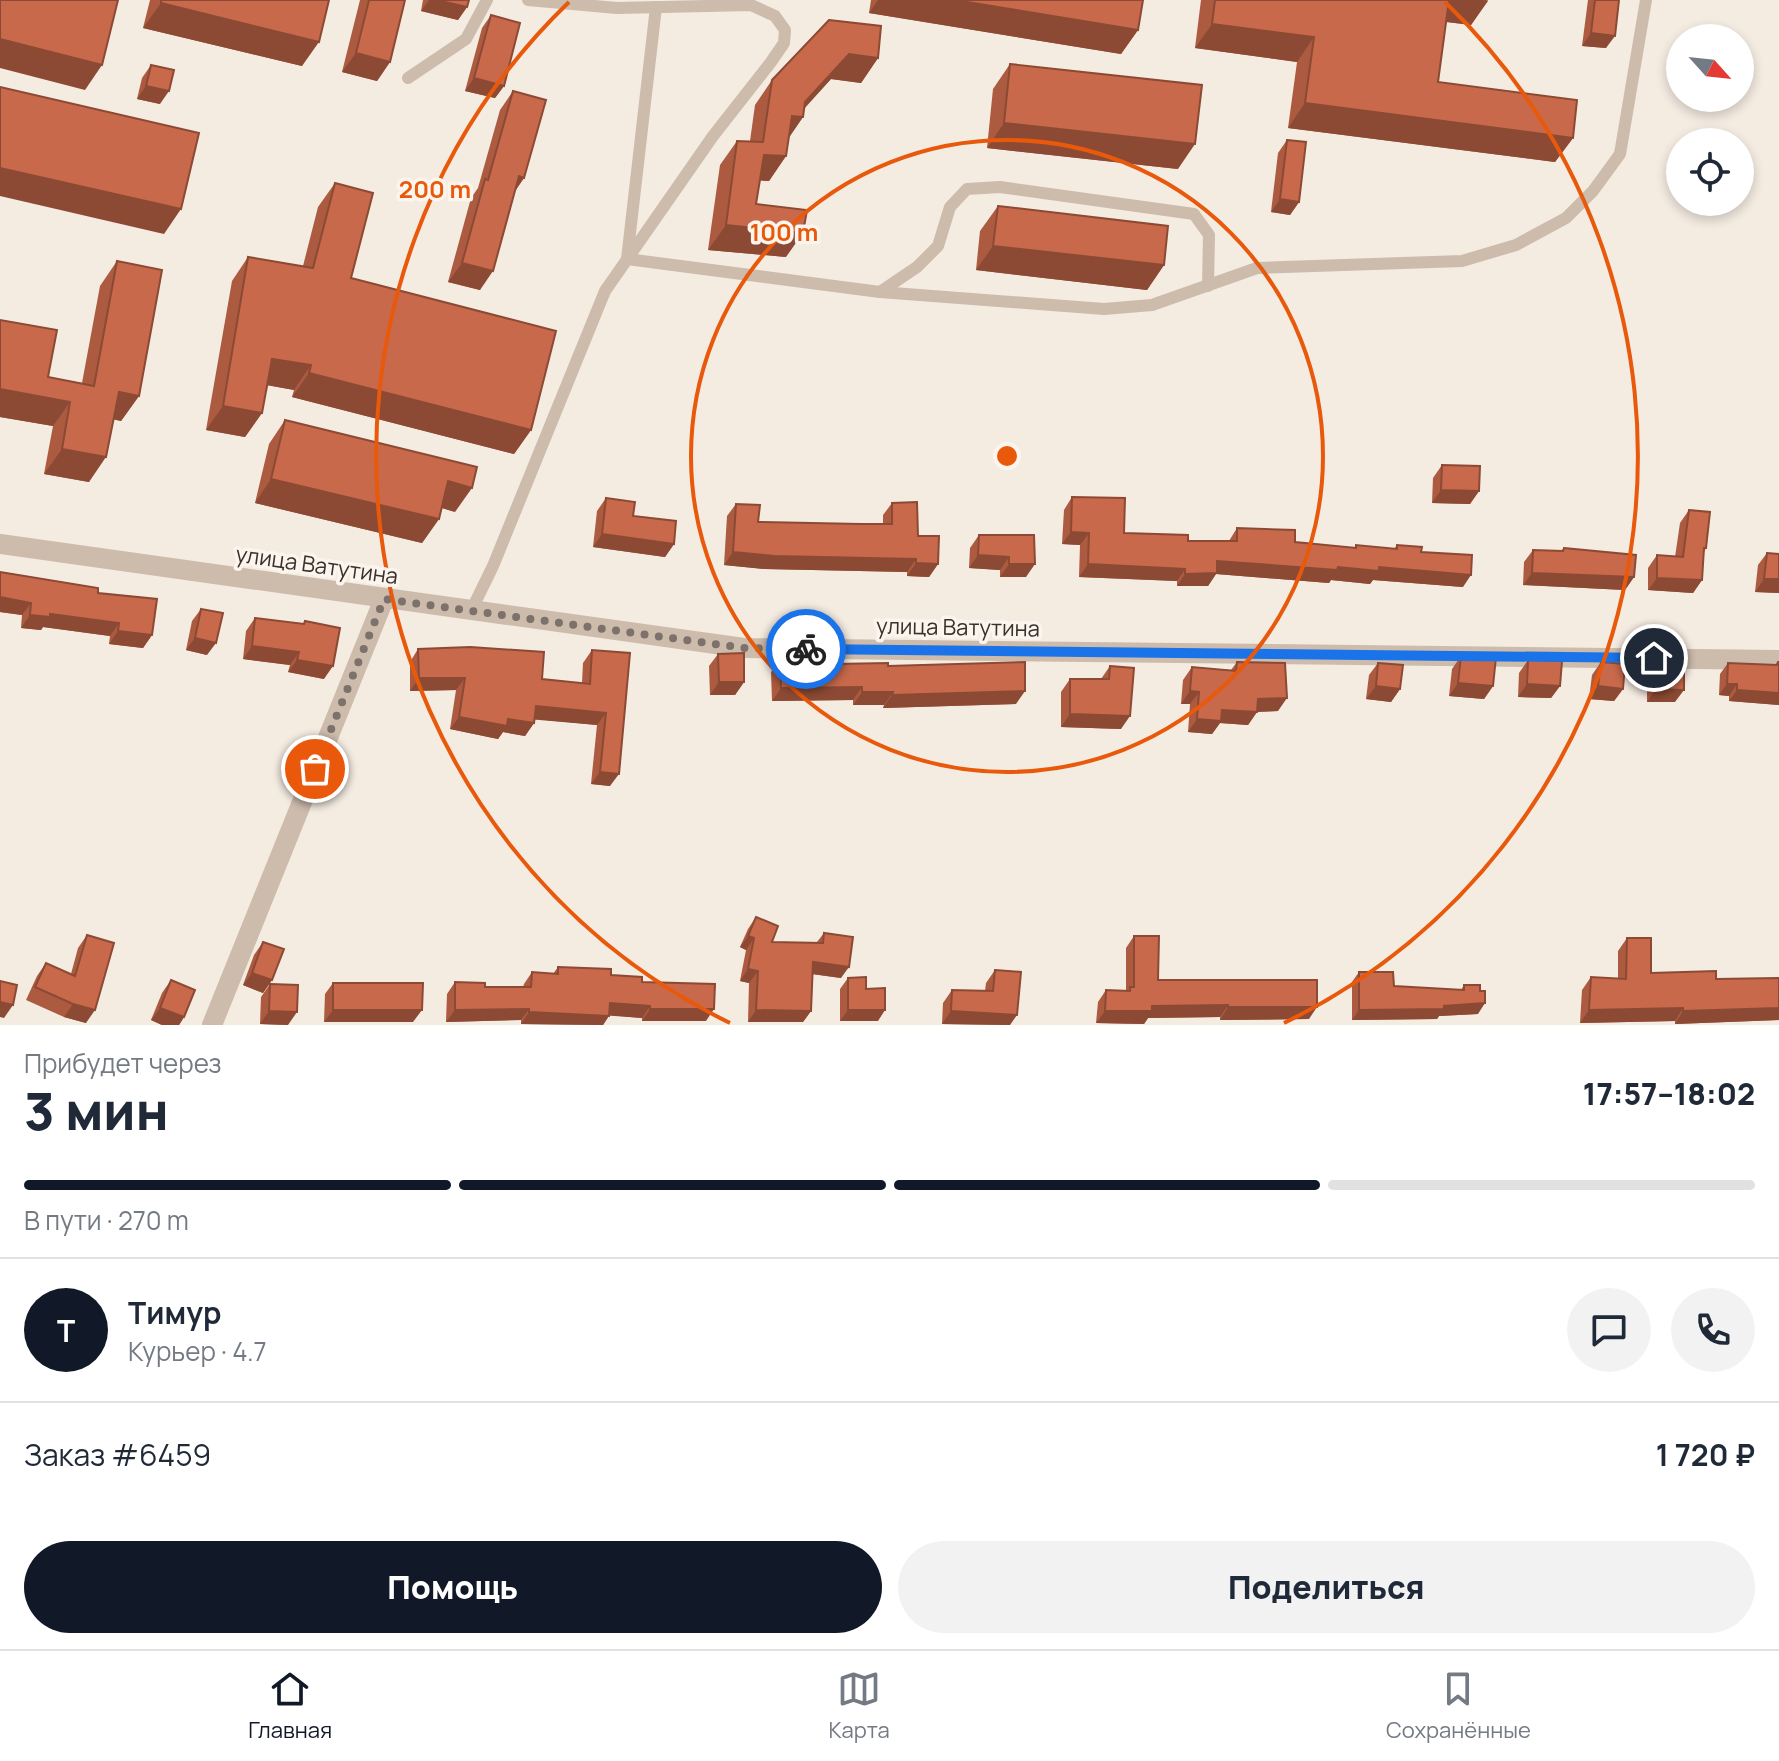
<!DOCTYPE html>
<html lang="ru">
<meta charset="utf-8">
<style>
body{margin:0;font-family:Manrope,sans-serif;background:#f2f2f3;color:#1f2937;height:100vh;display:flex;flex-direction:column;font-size:30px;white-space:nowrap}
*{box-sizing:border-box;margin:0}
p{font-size:26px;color:#747a83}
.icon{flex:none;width:44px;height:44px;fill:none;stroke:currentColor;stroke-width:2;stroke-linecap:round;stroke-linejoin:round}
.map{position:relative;height:1025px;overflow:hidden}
.panel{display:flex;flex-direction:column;background:#fff;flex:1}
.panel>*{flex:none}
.needle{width:52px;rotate:117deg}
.buttons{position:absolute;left:1666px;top:24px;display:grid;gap:16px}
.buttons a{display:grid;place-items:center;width:88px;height:88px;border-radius:50%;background:#fff;box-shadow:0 4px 12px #0003;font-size:40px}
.pin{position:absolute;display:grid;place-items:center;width:68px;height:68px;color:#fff;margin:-34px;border:4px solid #fff;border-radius:50%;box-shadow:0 2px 8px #0007}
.courier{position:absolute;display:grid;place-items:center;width:80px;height:80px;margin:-40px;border:6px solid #1a73e8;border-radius:50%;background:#fff;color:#222;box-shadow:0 2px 10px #0007}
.headline em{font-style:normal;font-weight:800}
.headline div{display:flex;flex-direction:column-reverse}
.headline{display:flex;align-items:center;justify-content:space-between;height:136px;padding:0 24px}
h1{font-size:52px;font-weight:800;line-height:60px}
.bar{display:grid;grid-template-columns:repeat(4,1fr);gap:12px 8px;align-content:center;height:96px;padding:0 24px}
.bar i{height:10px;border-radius:6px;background:#e0e1e3}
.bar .selected{background:#111827}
.bar p{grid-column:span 4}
.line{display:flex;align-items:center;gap:20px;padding:0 24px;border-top:2px solid #e0e1e3}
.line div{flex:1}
.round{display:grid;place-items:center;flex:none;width:84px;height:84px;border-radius:42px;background:#f2f2f3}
.button{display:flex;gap:16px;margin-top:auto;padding:16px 24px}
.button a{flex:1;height:92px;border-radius:48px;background:#111827;color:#fff;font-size:32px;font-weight:800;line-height:92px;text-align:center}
.button a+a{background:#f2f2f3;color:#1f2937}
.dock{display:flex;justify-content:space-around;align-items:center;height:112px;border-top:2px solid #e0e1e3;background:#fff;font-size:22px;color:#747a83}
.dock a{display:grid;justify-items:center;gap:4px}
.dock .selected{color:#111827}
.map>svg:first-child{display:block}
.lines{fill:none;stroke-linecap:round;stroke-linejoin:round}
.lane{stroke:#cdbbac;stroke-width:12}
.street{stroke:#cdbbac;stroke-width:20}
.wall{fill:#ac5a40}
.shaded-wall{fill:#8c4a34}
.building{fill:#c8694b;stroke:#8c4a34;stroke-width:2}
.done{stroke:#7c716b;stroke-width:8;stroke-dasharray:0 14.4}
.route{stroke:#1a73e8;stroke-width:10}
.ring{fill:none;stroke:#e8590c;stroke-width:4}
.labels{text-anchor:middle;stroke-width:7;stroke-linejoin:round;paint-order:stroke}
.street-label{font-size:22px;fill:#3b302b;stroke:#fbf5ee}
.centre{fill:#e8590c;stroke:#fbf5ee;stroke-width:4}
.ring-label{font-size:24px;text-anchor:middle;font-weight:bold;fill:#e8590c;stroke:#fbf5ee;stroke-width:7;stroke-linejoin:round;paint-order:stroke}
</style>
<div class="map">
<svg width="1779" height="1025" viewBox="0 0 1779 1025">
<rect width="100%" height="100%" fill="#f4ebe1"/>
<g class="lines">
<g class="lane">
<polyline points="656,7 627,259 880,292 1104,309 1152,305 1257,268 1462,261 1516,245 1566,218 1593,191 1620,154 1646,0"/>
<polyline points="408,78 466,39 487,0"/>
<polyline points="880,292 917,267 938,246 950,207 967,189 1000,187 1194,214 1209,235 1208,286"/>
<polyline points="471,611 493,566 605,291 713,136 771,62 784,43 785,30 775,16 751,5 617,8 528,0"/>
</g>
<g class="street">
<polyline points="0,544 744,648 1779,660"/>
<polyline points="212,1025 384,599"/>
</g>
</g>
<g class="wall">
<polygon points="150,0 329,0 302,66 143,28"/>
<polygon points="360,0 405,0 390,62 377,81 342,72"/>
<polygon points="423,0 469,0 467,7 458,20 421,11"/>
<polygon points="871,0 1143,0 1138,30 1121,54 869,13"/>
<polygon points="1201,0 1488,0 1471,25 1446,22 1438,82 1573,138 1555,162 1288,128 1297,62 1195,48"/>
<polygon points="1588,0 1619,0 1606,48 1582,46"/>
<polygon points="491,15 504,86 495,98 465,91 482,28"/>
<polygon points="878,58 861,83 831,79 804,109 803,117 789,137 786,156 769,181 760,180 756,204 786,257 708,250 720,165 737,141 750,141 755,105 772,80"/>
<polygon points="1010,64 1178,169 987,148 993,89"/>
<polygon points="151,65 160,104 137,99 142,78"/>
<polygon points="513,91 524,178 515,191 480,290 448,282 471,198 478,188 500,110"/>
<polygon points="1287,140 1299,202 1290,215 1271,212 1278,153"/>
<polygon points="335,183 351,278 531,430 514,454 292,397 294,390 267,385 262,413 245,437 206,430 232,281 248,257 303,266 318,207"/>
<polygon points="998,206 1164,265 1147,290 976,270 980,231"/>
<polygon points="117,261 139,396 121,421 114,419 89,482 44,474 53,426 0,417 0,320 48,377 82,383 100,286"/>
<polygon points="285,420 455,512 442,508 439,519 422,543 255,503 269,444"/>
<polygon points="1442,465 1479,491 1470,504 1432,503 1433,478"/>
<polygon points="1072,497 1124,533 1188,541 1229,541 1237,528 1295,542 1354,548 1356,545 1394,549 1397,545 1421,552 1463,587 1373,580 1370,584 1331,580 1329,583 1216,574 1208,586 1177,586 1177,581 1079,577 1080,545 1062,544 1064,510"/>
<polygon points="606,498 674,544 665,557 593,547 597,511"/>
<polygon points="892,503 938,564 929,577 907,576 907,572 765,569 724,565 727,516 736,504 758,522 861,524 883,524 883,515"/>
<polygon points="1689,510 1706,548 1704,552 1702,580 1693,593 1648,590 1648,568 1657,555 1675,557 1680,523"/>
<polygon points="979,535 1034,535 1026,577 1000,577 1000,570 969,568 970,548"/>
<polygon points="1564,548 1634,577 1625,590 1523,585 1524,562 1533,550 1561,551"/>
<polygon points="1767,553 1779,593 1755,592 1758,565"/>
<polygon points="0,572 98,593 152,635 143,648 109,644 110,636 43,627 41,630 21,628 22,615 0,612"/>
<polygon points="201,609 207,655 186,650 192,621"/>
<polygon points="255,618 303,624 305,621 324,679 288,672 290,665 243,659 246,631"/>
<polygon points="418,649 542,679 582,683 583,663 592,650 630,653 610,786 591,784 597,725 535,719 534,723 525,736 503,732 498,739 450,729 456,690 410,691 410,662"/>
<polygon points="718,654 744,682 735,695 710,695 709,666"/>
<polygon points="1461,656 1493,686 1484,699 1449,696 1452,669"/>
<polygon points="780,659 806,663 888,666 1016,704 883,708 884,705 853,705 853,700 772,701 771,672"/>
<polygon points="1528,660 1560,686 1551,698 1518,697 1519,673"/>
<polygon points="1237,662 1278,711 1257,712 1248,725 1220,723 1212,734 1188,732 1190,704 1181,704 1183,680 1192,667 1231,670"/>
<polygon points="1601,662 1623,689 1614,701 1589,699 1592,675"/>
<polygon points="1778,662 1779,705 1729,701 1729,696 1719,695 1720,674 1728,663 1775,665"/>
<polygon points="1378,663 1400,689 1391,702 1366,699 1369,675"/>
<polygon points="1110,666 1121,729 1061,727 1061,692 1070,679 1101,679"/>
<polygon points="1656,667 1675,702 1647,702 1647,680"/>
<polygon points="756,917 772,942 817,942 824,933 841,978 812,974 811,1011 803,1022 748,1022 749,983 740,981 746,950 740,947 748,929"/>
<polygon points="87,935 86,1023 64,1017 26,1000 37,976 46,963 71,974 78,948"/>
<polygon points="1134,936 1158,980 1309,1019 1220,1020 1220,1017 1148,1018 1144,1024 1096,1023 1098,1002 1106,990 1126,990 1126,948"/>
<polygon points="1627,938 1651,973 1716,979 1779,978 1779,1020 1675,1024 1675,1021 1580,1023 1582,990 1591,977 1618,979 1618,951"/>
<polygon points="263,942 272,980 263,993 243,985 254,955"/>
<polygon points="558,967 611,975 642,982 706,1021 642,1021 642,1018 609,1015 603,1025 521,1024 521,1020 446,1022 447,994 455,982 485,987 523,987 524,984 532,972 553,974"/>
<polygon points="995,970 1010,1025 942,1024 943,1003 952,990 985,991 986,983"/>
<polygon points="1359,972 1394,986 1461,990 1464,985 1478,1014 1439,1016 1437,1019 1352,1020 1352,982"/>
<polygon points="848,978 866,989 878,1021 840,1021 840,989"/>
<polygon points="171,980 184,1017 179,1025 162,1025 151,1020 162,993"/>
<polygon points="333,983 413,1022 324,1022 325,994"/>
<polygon points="270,984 288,1025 260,1024 261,997"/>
</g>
<g class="shaded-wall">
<polygon points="429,0 436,0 467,7 458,20 421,11"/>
<polygon points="878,0 955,0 1138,30 1121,54 869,13"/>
<polygon points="1446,0 1483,0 1488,1 1471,25 1432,20"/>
<polygon points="161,3 319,42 302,66 143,28"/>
<polygon points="1212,24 1314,37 1297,62 1195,48"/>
<polygon points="1591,33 1615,36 1606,48 1582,46"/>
<polygon points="0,39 102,65 85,90 0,68"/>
<polygon points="356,53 390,62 377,81 342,72"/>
<polygon points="849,54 878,58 861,83 831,79 797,116 803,117 786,142 792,116"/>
<polygon points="474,78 504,86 495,98 465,91"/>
<polygon points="146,86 169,91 160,104 137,99"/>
<polygon points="1305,103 1573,138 1555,162 1288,128"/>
<polygon points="1004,123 1195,144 1178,169 987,148"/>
<polygon points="764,155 786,156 769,181 747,180"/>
<polygon points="0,168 181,209 164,234 0,196"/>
<polygon points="519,176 524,178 511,197"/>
<polygon points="1280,199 1299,202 1290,215 1271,212"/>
<polygon points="726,225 803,233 786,257 708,250"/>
<polygon points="993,246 1164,265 1147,290 976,270"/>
<polygon points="462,263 493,271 480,290 448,282"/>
<polygon points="272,359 311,365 294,390 255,383"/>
<polygon points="309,373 531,430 514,454 292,397"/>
<polygon points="0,389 70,402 53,426 0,417"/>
<polygon points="119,392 139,396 121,421 101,417"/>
<polygon points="223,406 262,413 245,437 206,430"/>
<polygon points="62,449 106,457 89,482 44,474"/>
<polygon points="271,479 439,519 422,543 255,503"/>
<polygon points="448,481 472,488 455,512 432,505"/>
<polygon points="1441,490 1479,491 1470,504 1432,503"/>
<polygon points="1071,532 1089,533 1080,545 1062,544"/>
<polygon points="602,534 674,544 665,557 593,547"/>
<polygon points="733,552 916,559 907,572 765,569 724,565"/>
<polygon points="978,555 1009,557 1000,570 969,568"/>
<polygon points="1217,561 1338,567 1379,567 1471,575 1463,587 1373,580 1370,584 1331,580 1329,583 1216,574 1208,586 1177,586 1185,574"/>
<polygon points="916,563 938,564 929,577 907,576"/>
<polygon points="1009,564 1035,564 1026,577 1000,577"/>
<polygon points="1088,564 1185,569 1177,581 1079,577"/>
<polygon points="1532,573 1634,577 1625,590 1523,585"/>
<polygon points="1657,578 1702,580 1693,593 1648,590"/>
<polygon points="1764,579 1779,579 1779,593 1755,592"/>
<polygon points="0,597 31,603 22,615 0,612"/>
<polygon points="50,614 119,623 110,636 43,627 41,630 21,628 30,615"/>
<polygon points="118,631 152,635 143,648 109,644"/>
<polygon points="195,638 216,643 207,655 186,650"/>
<polygon points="252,646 299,652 290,665 243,659"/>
<polygon points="297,660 333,666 324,679 288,672"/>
<polygon points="419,678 465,678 456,690 410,691"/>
<polygon points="719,682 744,682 735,695 710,695"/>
<polygon points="1458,683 1493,686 1484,699 1449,696"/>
<polygon points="1527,684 1560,686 1551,698 1518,697"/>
<polygon points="1727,684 1737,684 1729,696 1719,695"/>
<polygon points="1376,686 1400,689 1391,702 1366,699"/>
<polygon points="1598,686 1623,689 1614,701 1589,699"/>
<polygon points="862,687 853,700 772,701 781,688"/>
<polygon points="1656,689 1684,690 1675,702 1647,702"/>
<polygon points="1737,690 1779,693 1779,705 1729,701"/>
<polygon points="1025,691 1016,704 883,708 892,695"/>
<polygon points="1190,691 1199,692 1190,704 1181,704"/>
<polygon points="862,692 893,692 884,705 853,705"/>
<polygon points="1287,698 1278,711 1254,712 1257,712 1248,725 1220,723 1212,734 1188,732 1197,719 1222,710 1258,699"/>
<polygon points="536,706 606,713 597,725 528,719"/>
<polygon points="1070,714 1130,716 1121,729 1061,727"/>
<polygon points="459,717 508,719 534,723 525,736 503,732 498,739 450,729"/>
<polygon points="600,772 619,774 610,786 591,784"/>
<polygon points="748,936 754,938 746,950 740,947"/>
<polygon points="813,962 849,967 841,978 805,973"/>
<polygon points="748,969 758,971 749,983 740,981"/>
<polygon points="252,973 272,980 263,993 243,985"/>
<polygon points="0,1002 13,1005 4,1018 0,1017"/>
<polygon points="610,1003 650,1006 642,1018 601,1015"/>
<polygon points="1485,1003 1478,1014 1439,1016 1437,1019 1352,1020 1359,1010"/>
<polygon points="73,1004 95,1010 86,1023 64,1017"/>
<polygon points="1228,1005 1220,1017 1148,1018 1144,1024 1096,1023 1105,1011 1152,1006"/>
<polygon points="1228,1007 1317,1007 1309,1019 1220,1020"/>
<polygon points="160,1008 184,1017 179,1025 162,1025 151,1020"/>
<polygon points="1683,1008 1675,1021 1580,1023 1589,1010"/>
<polygon points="1779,1008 1779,1020 1675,1024 1683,1011"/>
<polygon points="529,1009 521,1020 446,1022 455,1010"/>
<polygon points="650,1009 714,1009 706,1021 642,1021"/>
<polygon points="333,1010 422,1010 413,1022 324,1022"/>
<polygon points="756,1010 811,1011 803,1022 748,1022"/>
<polygon points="848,1010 885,1010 878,1021 840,1021"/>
<polygon points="269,1011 297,1012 288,1025 260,1024"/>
<polygon points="951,1011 1017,1015 1010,1025 942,1024"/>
<polygon points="529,1012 609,1016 603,1025 521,1024"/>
</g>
<g class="building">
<polygon points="0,0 118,0 102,65 0,39"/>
<polygon points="161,0 329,0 319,42 161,3"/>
<polygon points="369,0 405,0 390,62 356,53"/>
<polygon points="436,0 469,0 467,7"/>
<polygon points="955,0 1143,0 1138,30"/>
<polygon points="1215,0 1449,0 1438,82 1577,100 1573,138 1305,103 1314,37 1212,24"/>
<polygon points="1595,0 1619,0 1615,36 1591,33"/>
<polygon points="491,15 520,23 504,86 474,78"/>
<polygon points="829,20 881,26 878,58 849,54 805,102 803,117 792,116 786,156 764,155 756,204 807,210 803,233 726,225 737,141 763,142 772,80"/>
<polygon points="1010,64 1202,85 1195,144 1004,123"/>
<polygon points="151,65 174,70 169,91 146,86"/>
<polygon points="0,87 199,133 181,209 0,168"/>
<polygon points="513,91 546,100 524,178 519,176 493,271 462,263 485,179 488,180"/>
<polygon points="1287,140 1306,142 1299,202 1280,199"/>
<polygon points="335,183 373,193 351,278 556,331 531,430 309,373 311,365 272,359 262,413 223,406 248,257 313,268"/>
<polygon points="998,206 1168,226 1164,265 993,246"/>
<polygon points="117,261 162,270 139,396 119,392 106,457 62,449 70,402 0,389 0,320 57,330 48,377 94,386"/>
<polygon points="285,420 477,467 472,488 448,481 439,519 271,479"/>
<polygon points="1442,465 1480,466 1479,491 1441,490"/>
<polygon points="1072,497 1125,498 1124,533 1188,535 1188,541 1237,541 1237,528 1295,530 1295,542 1356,548 1356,545 1397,549 1397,545 1422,547 1421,552 1472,555 1471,575 1379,567 1379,571 1338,567 1337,570 1217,561 1217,573 1185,574 1185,569 1088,564 1089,533 1071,532"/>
<polygon points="606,498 635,502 633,516 676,521 674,544 602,534"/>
<polygon points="917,502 918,536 939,536 938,564 916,563 916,559 774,556 733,552 736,504 760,505 758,522 861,524 892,524 892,503"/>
<polygon points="1689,510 1710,512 1706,548 1704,548 1702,580 1657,578 1657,555 1683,557"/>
<polygon points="979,535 1034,535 1035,564 1009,564 1009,557 978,555"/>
<polygon points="1564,548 1636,555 1634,577 1532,573 1533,550 1563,551"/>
<polygon points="1767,553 1779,554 1779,579 1764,579"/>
<polygon points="0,572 98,588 98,593 157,599 152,635 118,631 119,623 50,614 50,617 30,615 31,603 0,597"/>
<polygon points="201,609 223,613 216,643 195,638"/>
<polygon points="255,618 304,624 305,621 340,628 333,666 297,660 299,652 252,646"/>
<polygon points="470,647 544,652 542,679 590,684 592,650 630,653 619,774 600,772 606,713 536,706 534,723 508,719 507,726 459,717 465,678 419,678 418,649"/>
<polygon points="744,653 744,682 719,682 718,654"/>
<polygon points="1461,656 1496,657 1493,686 1458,683"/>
<polygon points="780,659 806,659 806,663 834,664 888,663 888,666 1025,662 1025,691 892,695 893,692 862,692 862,687 781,688"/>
<polygon points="1528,660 1562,661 1560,686 1527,684"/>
<polygon points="1237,662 1285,663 1287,698 1258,699 1257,712 1222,710 1221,721 1197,719 1199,692 1190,691 1192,667 1236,671"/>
<polygon points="1601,662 1625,664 1623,689 1598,686"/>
<polygon points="1778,662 1779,662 1779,693 1737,690 1737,684 1727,684 1728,663 1777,665"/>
<polygon points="1378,663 1403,665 1400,689 1376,686"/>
<polygon points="1110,666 1134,668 1130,716 1070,714 1070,679 1109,679"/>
<polygon points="1656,667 1684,668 1684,690 1656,689"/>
<polygon points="756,917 778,926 772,942 823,943 824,933 853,937 849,967 813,962 811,1011 756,1010 758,971 748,969 754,938 748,936"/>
<polygon points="87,935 114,943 95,1010 73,1004 35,987 46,963 75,976"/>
<polygon points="1134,936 1159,936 1158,980 1317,980 1317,1007 1228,1007 1228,1005 1152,1006 1152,1011 1105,1011 1106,990 1130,991 1130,987 1134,987"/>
<polygon points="1627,938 1651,938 1651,973 1716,971 1716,979 1779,978 1779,1008 1683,1011 1683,1008 1589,1010 1591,977 1626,979"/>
<polygon points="263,942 284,949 272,980 252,973"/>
<polygon points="558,967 611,969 611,975 642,977 642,982 715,984 714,1009 650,1009 650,1006 610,1003 609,1016 529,1012 529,1009 455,1010 455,982 485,983 485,987 531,987 532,972 558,974"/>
<polygon points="995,970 1021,972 1017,1015 951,1011 952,990 993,991"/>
<polygon points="1359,972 1393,972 1394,986 1464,990 1464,985 1480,985 1480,991 1485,991 1485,1003 1444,1006 1444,1009 1359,1010"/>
<polygon points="866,977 866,989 885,988 885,1010 848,1010 848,978"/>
<polygon points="171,980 195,990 184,1017 160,1008"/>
<polygon points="0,981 17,985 13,1005 0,1002"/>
<polygon points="333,983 423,983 422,1010 333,1010"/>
<polygon points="270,984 298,985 297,1012 269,1011"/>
</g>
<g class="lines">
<polyline class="done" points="315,769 384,599 744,648 806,649"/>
<polyline class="route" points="806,649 1654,658"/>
</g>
<g class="ring">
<circle cx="1007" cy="456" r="316"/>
<path d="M730 1023A631 631 0 0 1 569 2M1445 2A631 631 0 0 1 1284 1023"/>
</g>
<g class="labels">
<g class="street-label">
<text transform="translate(317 565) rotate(8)" y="8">улица Ватутина</text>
<text transform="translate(958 627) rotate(1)" y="8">улица Ватутина</text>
</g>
</g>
<circle cx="1007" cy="456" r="12" class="centre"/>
<g class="ring-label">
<text x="435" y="198">200 m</text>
<text x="784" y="241">100 m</text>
</g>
</svg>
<div class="buttons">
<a><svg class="needle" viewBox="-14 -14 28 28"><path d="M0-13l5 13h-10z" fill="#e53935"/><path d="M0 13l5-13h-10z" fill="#747a83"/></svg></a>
<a><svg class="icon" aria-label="locate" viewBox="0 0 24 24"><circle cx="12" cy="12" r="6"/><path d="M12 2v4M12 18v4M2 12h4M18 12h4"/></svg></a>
</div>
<div class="pin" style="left:315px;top:769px;background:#ea580c"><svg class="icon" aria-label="bag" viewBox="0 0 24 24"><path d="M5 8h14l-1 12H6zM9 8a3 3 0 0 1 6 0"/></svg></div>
<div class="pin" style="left:1654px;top:658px;background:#1f2937"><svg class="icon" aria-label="home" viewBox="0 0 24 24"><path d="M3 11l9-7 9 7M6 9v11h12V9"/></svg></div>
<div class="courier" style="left:806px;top:649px"><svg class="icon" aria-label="bike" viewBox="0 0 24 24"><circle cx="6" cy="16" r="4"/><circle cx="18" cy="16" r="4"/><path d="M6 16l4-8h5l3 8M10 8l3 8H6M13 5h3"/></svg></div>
</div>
<section class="panel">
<div class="headline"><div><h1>3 мин</h1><p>Прибудет через</p></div><em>17:57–18:02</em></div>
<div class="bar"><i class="selected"></i><i class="selected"></i><i class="selected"></i><i></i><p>В пути · 270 m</p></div>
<div class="line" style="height:144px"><b class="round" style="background:#111827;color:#fff">Т</b><div><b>Тимур</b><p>Курьер · 4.7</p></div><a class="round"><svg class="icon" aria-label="chat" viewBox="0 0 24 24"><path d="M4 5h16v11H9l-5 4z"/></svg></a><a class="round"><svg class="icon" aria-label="phone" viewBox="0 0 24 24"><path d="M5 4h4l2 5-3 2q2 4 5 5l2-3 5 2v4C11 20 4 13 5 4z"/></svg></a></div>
<div class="line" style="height:104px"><div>Заказ #6459</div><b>1 720 ₽</b></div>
<div class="button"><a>Помощь</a><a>Поделиться</a></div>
</section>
<nav class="dock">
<a class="selected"><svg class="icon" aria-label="home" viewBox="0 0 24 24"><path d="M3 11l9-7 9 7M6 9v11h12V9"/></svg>Главная</a>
<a><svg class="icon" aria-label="map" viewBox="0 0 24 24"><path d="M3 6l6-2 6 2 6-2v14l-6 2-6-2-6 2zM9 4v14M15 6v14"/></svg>Карта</a>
<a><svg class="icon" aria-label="saved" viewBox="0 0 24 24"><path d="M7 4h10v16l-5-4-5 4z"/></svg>Сохранённые</a>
</nav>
